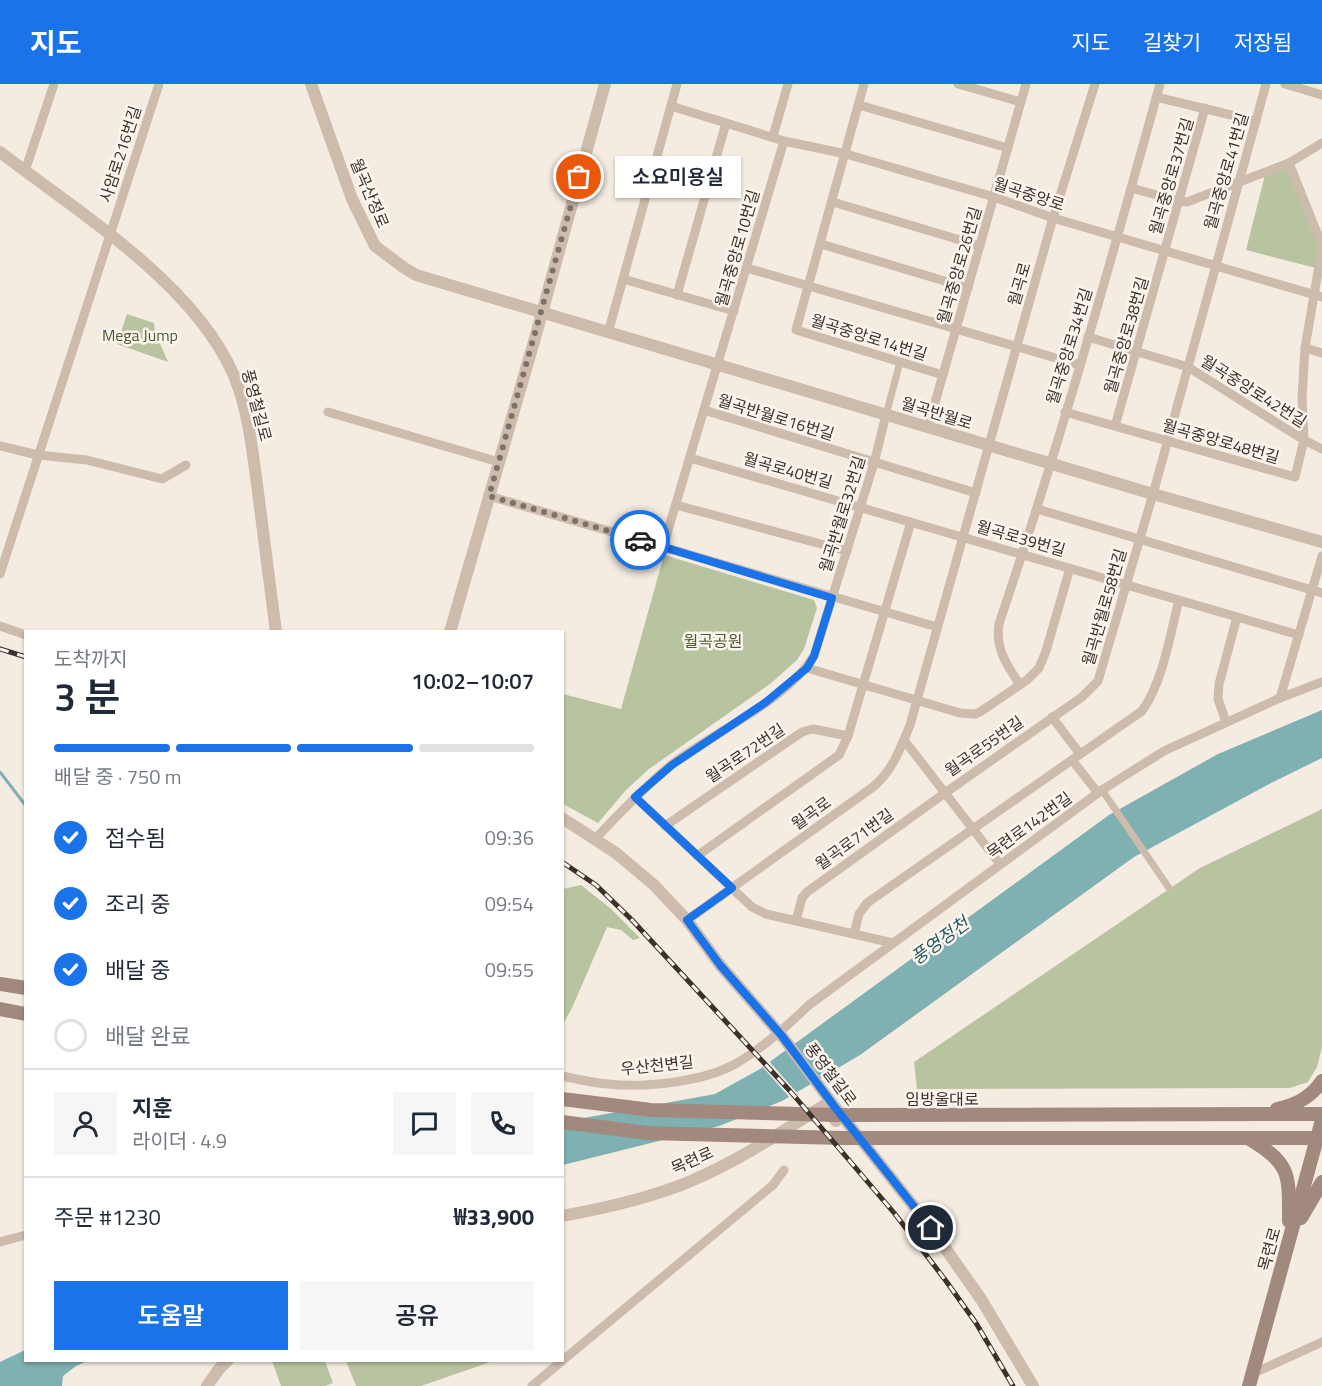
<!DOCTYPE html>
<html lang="ko">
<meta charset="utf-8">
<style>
body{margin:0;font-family:"Titillium Web","Noto Sans KR",sans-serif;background:#f6f6f7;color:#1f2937;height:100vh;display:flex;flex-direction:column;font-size:22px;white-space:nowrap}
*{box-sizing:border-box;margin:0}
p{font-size:20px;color:#747a83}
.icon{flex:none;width:33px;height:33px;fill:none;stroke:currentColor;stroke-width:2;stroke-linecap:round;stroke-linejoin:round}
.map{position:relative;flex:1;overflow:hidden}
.details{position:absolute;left:24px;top:546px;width:540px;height:732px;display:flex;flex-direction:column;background:#fff;border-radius:0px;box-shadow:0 2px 4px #0004}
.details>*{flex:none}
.pin{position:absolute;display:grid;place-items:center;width:51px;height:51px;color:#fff;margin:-26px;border:3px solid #fff;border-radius:50%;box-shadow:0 2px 6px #0007}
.courier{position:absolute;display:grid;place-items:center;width:60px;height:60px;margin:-30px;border:4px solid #1a73e8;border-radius:50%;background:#fff;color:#222;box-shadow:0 2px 8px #0007}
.bubble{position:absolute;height:42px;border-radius:0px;background:#fff;box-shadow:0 2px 4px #0004;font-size:20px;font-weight:600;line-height:42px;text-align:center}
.summary em{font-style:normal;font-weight:600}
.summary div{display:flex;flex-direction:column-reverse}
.summary{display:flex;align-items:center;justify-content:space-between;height:102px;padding:0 30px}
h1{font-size:39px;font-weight:600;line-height:45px}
.bar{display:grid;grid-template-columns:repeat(4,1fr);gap:9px 6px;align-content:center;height:72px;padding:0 30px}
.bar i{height:8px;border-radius:4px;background:#e0e1e3}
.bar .selected{background:#1a73e8}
.bar p{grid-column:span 4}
.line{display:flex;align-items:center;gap:15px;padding:0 30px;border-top:2px solid #e0e1e3}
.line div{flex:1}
.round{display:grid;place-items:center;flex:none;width:63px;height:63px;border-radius:0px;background:#f6f6f7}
ol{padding:0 30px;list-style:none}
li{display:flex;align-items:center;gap:18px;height:66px}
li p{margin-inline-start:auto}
li .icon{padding:6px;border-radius:50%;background:#1a73e8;color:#fff;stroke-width:4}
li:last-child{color:#747a83}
li i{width:33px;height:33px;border:3px solid #e0e1e3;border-radius:50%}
.button{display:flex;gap:12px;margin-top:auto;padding:12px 30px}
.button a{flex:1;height:69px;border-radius:0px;background:#1a73e8;color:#fff;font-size:24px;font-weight:600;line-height:69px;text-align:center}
.button a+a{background:#f6f6f7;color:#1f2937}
header{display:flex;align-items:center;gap:36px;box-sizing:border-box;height:84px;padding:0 30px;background:#1a73e8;color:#fff}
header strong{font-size:28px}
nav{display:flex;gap:33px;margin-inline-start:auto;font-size:21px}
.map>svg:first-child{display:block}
.green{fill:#b8c4a0}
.water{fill:#7fb0b2}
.pier{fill:#f4ebe1}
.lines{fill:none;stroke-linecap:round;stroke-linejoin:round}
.stream{stroke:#7fb0b2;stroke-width:3}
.pedestrian{stroke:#cdbbac;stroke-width:7}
.minor{stroke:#cdbbac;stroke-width:9}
.tertiary{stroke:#cdbbac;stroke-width:12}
.secondary{stroke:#a18a7d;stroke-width:14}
.rail-casing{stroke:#3b302b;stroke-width:5}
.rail{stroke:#fbf5ee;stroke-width:3;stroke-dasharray:9;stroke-linecap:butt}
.done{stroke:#7c716b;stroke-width:6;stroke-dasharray:0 10.8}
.route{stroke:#1a73e8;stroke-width:8}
.labels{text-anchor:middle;stroke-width:5;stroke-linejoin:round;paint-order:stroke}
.street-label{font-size:16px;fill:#3b302b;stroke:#fbf5ee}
.park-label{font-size:16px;fill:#4a5a2e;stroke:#fbf5ee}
.water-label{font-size:18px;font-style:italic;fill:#1f5a5e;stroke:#fbf5ee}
</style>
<header>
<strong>지도</strong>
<nav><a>지도</a><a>길찾기</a><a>저장됨</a></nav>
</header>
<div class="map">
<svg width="1322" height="1302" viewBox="0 0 1322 1302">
<rect width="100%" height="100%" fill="#f4ebe1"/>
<g class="green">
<polygon points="1287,84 1320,159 1316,184 1246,166 1265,91"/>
<polygon points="127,230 154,239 155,248 168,278 117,260"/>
<polygon points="664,471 814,516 817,524 804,565 797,576 770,600 649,685 626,706 598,739 563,720 563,610 621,625"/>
<polygon points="1322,725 1322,963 1317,983 1308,998 1290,1004 917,1005 914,978 1200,784"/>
<polygon points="581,801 610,824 640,854 633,856 621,846 607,843 572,924 563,940 563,805"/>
<polygon points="272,1277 325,1277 333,1299 325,1302 281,1302"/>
<polygon points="346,1277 346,1276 493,1277 421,1302 356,1302"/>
</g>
<g class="water">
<polygon points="1322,626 1322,674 1271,699 1134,773 860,971 782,1017 719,1042 563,1081 562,1038 715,1010 760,985 1109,731 1218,670"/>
<polygon points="25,1266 26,1276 87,1277 76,1282 63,1292 62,1302 0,1302 0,1278"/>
</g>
<polygon class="pier" points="768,976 799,1011 791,1015 761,981"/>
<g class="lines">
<polyline class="stream" points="0,688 26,722"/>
<g class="pedestrian">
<polyline points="886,331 900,278"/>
<polyline points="1102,706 1169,804"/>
</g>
<g class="minor">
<polyline points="864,0 796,246 943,291"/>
<polyline points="958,0 1021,18"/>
<polyline points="1285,0 1322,11"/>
<polyline points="1156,13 1256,37"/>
<polyline points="859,21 1008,64"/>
<polyline points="671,22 784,57 846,70 994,113 1053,134 1322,213"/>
<polyline points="773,52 788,0"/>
<polyline points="1289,79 1317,149 1322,157"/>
<polyline points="25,87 54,0"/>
<polyline points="1131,104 1179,117 1187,118 1289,79 1322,59"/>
<polyline points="833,118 980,162"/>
<polyline points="821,160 968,204"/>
<polyline points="747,184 1080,281"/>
<polyline points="623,195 734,227"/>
<polyline points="677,211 726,39"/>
<polyline points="608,249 677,0"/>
<polyline points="1088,253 1188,283 1304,356 1322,365"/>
<polyline points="1305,264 1322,269"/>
<polyline points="704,326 976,409"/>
<polyline points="328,328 499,378"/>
<polyline points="1065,328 1295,393 1304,356 1302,314 1305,264 1322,164"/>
<polyline points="1115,342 1205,24"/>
<polyline points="928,343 1026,0"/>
<polyline points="0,362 38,371 87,376 162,395 186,381"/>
<polyline points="690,374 1299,551"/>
<polyline points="489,412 937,543"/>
<polyline points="676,421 847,467"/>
<polyline points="1037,425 1322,509"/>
<polyline points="663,463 784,57"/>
<polyline points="0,490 159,0"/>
<polyline points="0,542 26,551"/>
<polyline points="807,584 960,629 975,630 980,628 1027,596 1039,584 1046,567 1070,484"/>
<path d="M1020,601C1007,581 995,565 999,540C1059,362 1110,181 1160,0"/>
<polyline points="1280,614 1322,472"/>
<polyline points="1052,633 1080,670"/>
<polyline points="1226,638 1218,615 1219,600 1237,533"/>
<polyline points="904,656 1000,780"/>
<polyline points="1072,676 1098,709"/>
<polyline points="635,713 752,823 766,830 893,859"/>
<polyline points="665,742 802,648 813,645 848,652"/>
<path d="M595,755C619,730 644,703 671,681C715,647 784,619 814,572L874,379L886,331"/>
<polyline points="697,772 839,671 848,652 911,438"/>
<path d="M687,836L873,703C893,686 900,665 910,641L1053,134L1095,0"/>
<polyline points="796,837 802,814 807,808 945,709 1082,613 1098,597 1153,410 1266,0"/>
<path d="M854,850L859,830L867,819L1142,627C1163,598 1170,551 1179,516"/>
<path d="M562,992C577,995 592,999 608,1000C645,1004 704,998 737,979C763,964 787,942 809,921L1102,706L1164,667L1280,614L1322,598"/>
<polyline points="0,1158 26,1151"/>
<polyline points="1252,1290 1322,1258"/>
<polyline points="532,1302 773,1101 784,1086"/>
</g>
<g class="tertiary">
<polyline points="311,0 352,115 375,162 403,183 416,191 1153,410 1322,458"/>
<path d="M0,68C80,130 206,206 239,305C250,338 253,373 258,408C264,454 270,501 276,548"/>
<polyline points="450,548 537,247 605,0"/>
<polyline points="562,734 616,769 654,801 687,836 720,881 782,952 834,1022 931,1144 981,1215 1033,1302"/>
<path d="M562,1132C606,1124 651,1114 691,1097C738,1077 780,1049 823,1022L836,1037"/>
<polyline points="207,1302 219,1285 228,1276"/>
</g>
<g class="secondary">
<polyline points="0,900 26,904"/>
<polyline points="0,925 26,930"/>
<polyline points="562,1015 651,1026 836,1031 1322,1030"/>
<path d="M1277,1025C1297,1021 1311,1013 1322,997"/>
<polyline points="562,1038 647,1049 843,1054 1322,1054"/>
<path d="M1248,1054C1291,1080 1289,1089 1289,1137"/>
<polyline points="1301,1134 1322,1098"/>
<polyline points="1249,1302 1322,1036"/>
</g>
<defs>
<g id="rail">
<polyline points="0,565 26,573"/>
<polyline points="562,778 596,801 632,836 790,1007 895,1130 946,1197 976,1239 1013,1302"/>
</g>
</defs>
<use href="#rail" class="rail-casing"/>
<use href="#rail" class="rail"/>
</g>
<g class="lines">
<polyline class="done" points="579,93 489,412 640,456"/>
<polyline class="route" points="640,456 832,514 814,572 807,584 766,618 672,681 635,713 732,804 687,836 720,881 782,952 834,1022 931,1144"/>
</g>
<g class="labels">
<g class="street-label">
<text transform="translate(120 70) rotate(-72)" y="6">사암로216번길</text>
<text transform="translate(1226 87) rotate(-74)" y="6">월곡중앙로41번길</text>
<text transform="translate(1171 92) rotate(-74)" y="6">월곡중앙로37번길</text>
<text transform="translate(370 109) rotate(67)" y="6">월곡산정로</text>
<text transform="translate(1029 110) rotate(18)" y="6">월곡중앙로</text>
<text transform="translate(737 164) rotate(-74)" y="6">월곡중앙로10번길</text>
<text transform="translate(959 181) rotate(-74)" y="6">월곡중앙로26번길</text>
<text transform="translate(1019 200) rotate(-74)" y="6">월곡로</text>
<text transform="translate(1126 251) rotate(-74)" y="6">월곡중앙로38번길</text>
<text transform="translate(869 253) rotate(17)" y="6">월곡중앙로14번길</text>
<text transform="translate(1069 262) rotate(-73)" y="6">월곡중앙로34번길</text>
<text transform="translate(1254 307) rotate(32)" y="6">월곡중앙로42번길</text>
<text transform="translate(257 321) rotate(75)" y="6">풍영철길로</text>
<text transform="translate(937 329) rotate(17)" y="6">월곡반월로</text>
<text transform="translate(776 333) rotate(17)" y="6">월곡반월로16번길</text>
<text transform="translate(1221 357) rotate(16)" y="6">월곡중앙로48번길</text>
<text transform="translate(788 386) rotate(16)" y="6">월곡로40번길</text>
<text transform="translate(842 430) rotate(-73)" y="6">월곡반월로32번길</text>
<text transform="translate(1021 454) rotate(16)" y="6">월곡로39번길</text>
<text transform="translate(1104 523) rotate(-74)" y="6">월곡반월로58번길</text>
<text transform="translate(984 662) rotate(-35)" y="6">월곡로55번길</text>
<text transform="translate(745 669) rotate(-34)" y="6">월곡로72번길</text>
<text transform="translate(811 729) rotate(-36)" y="6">월곡로</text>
<text transform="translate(1029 741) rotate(-36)" y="6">목련로142번길</text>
<text transform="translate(854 755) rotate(-36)" y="6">월곡로71번길</text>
<text transform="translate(657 981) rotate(-6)" y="6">우산천변길</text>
<text transform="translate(831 990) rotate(53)" y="6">풍영철길로</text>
<text x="942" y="1021">임방울대로</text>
<text transform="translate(692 1076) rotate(-24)" y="6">목련로</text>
<text transform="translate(1269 1165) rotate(-74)" y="6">목련로</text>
</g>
<g class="park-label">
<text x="140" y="257">Mega Jump</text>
<text x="713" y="563">월곡공원</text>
</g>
<g class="water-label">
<text transform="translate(940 857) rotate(-36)" y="6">풍영정천</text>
</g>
</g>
</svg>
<div class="pin" style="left:579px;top:93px;background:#ea580c"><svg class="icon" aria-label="bag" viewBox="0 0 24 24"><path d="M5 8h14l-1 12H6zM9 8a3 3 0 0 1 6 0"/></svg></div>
<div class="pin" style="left:931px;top:1144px;background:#1f2937"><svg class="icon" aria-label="home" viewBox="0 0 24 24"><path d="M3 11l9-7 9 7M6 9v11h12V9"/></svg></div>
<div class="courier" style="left:640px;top:456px"><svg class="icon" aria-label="car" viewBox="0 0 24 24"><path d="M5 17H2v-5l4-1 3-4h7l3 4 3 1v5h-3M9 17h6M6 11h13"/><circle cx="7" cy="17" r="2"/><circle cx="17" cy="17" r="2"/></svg></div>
<div class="bubble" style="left:615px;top:72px;width:126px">소요미용실</div>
<section class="details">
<div class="summary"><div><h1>3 분</h1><p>도착까지</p></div><em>10:02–10:07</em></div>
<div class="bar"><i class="selected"></i><i class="selected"></i><i class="selected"></i><i></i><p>배달 중 · 750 m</p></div>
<ol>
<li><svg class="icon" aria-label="check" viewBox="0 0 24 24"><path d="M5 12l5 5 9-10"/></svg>접수됨<p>09:36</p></li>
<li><svg class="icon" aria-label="check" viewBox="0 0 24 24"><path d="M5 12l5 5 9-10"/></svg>조리 중<p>09:54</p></li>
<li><svg class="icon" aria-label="check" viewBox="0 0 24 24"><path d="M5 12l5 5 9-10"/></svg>배달 중<p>09:55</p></li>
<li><i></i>배달 완료</li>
</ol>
<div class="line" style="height:108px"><a class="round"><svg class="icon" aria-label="person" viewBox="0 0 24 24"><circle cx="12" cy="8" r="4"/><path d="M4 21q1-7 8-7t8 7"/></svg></a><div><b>지훈</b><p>라이더 · 4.9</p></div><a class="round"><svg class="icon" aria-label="chat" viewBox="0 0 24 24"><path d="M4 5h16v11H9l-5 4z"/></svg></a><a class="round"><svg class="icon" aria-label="phone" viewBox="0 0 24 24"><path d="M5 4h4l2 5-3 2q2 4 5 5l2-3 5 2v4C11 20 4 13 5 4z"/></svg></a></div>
<div class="line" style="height:78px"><div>주문 #1230</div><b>₩33,900</b></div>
<div class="button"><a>도움말</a><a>공유</a></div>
</section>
</div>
